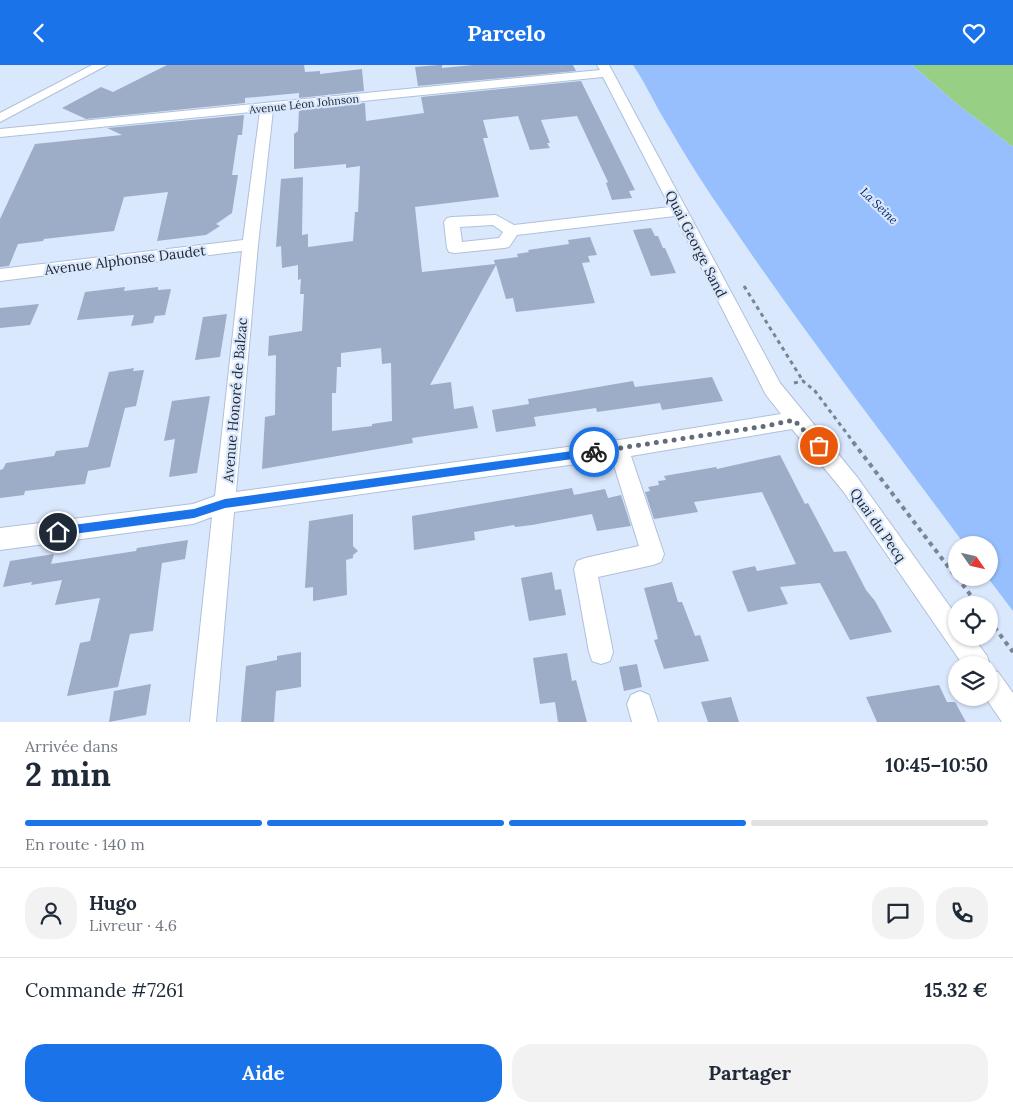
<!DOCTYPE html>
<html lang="fr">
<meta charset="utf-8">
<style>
body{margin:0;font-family:Lora,serif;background:#f2f2f3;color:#1f2937;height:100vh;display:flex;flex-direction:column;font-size:19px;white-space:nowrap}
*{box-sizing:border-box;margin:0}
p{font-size:16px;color:#747a83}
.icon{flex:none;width:28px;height:28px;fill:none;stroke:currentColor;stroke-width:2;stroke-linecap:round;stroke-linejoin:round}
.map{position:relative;height:657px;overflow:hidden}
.sheet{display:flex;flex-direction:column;background:#fff;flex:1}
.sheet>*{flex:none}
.needle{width:32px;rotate:124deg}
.fabs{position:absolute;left:948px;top:471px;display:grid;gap:10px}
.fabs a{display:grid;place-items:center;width:50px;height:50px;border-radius:50%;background:#fff;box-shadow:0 1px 4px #0004;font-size:25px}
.pin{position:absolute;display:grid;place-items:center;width:42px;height:42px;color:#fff;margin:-21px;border:2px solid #fff;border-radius:50%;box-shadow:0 1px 5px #0007}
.courier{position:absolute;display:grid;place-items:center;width:50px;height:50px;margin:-25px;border:4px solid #1a73e8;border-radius:50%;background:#fff;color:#222;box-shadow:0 1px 6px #0007}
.headline em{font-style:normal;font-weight:700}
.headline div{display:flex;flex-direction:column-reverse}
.headline{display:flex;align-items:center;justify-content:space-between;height:85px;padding:0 25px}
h1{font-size:32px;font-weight:700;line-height:38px}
.bar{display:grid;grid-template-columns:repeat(4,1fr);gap:8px 5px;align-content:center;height:60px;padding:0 25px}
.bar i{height:6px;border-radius:4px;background:#e0e1e3}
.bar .on{background:#1a73e8}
.bar p{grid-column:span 4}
.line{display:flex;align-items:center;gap:12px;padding:0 25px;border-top:1px solid #e0e1e3}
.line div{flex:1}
.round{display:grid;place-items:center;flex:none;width:52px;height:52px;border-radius:20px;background:#f2f2f3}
.button{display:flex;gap:10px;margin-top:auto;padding:10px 25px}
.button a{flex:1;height:58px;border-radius:20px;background:#1a73e8;color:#fff;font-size:20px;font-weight:700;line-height:58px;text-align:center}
.button a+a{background:#f2f2f3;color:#1f2937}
header{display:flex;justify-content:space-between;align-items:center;height:65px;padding:0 25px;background:#1a73e8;color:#fff;font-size:22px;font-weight:700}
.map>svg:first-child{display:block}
.green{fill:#97d085}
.water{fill:#97bffe}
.building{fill:#9dadc7;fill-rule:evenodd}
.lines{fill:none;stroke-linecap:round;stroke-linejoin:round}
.minor-casing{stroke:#afc0da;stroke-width:2}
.path-far1{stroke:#7a8494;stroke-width:3;stroke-dasharray:4 4;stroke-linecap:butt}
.path{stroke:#7a8494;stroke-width:4;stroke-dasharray:4.5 4.5;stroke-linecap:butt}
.minor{fill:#fff;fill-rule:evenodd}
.route{fill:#1a73e8}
.done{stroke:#626b79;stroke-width:5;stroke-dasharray:0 9}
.labels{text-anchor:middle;stroke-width:4.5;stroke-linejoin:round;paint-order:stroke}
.far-street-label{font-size:11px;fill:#212731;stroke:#dae8fe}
.far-water-label{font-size:12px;font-style:italic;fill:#002668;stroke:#dae8fe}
.street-label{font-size:14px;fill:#212731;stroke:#dae8fe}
</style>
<header><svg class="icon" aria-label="back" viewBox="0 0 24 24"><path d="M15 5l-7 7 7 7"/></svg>Parcelo<svg class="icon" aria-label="heart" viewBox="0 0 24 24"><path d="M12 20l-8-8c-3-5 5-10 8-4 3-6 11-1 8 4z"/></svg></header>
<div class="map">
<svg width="1013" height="657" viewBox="0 0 1013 657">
<rect width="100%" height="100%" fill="#dae8fe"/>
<polygon class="green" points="912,0 1013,0 1013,82 957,39"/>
<path class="water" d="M633,0H912L957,39L1013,82V546L988,513L989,480H965C885,372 803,266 728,155C706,124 686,92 667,59C655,40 646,19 633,0Z"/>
<g class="building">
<polygon points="167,0 304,0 305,7 320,6 320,9 362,4 364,26 299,33 299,28 245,33 245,38 86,54 62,43 101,22 113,27"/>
<polygon points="438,0 442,0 442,3 473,0 573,0 576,6 418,21 415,2"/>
<path d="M581,16L635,125L629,126L632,133L612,135L606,118L608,117L577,51L541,55L550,78H547L550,83L530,85L518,51L483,55L488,73H483L499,132L415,142L422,207L495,199L494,195L518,192L517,189L529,187L528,185L569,179L568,175L590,172L597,190L588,191L590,197L582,198L595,238L516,247L513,233L506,234L496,200L430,320L451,317L454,344L473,341L478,363L412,373L413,378L262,404L265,352L275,350L276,290L268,291L269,271L302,266L304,229H300L301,214L298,215V200L282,203L281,181L276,182L281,114L303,112L302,170L308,169V182L353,176L355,147H358L360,101L346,103V99L294,104V69L298,66L299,44L365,38L366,56L424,48L421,32ZM381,283L382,299L391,298L392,356L372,359V361L332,366V328H336L337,302H341V288Z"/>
<polygon points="244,50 242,70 238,70 232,110 238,110 232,148 216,159 220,161 206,170 157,176 168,127 124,132 114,166 44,174 43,176 18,179 9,201 0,202 0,154 35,79 122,70 107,63"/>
<polygon points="651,163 655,171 658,171 663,183 665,183 676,208 651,211 633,165"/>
<polygon points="125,222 124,226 158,222 158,225 171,224 165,250 155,251 153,258 131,261 134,250 77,255 85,227"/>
<polygon points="39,239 30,260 0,263 0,243"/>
<polygon points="227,249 220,292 195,295 203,252"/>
<polygon points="134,303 133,306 144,305 136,341 125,343 110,402 88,406 85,419 25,426 24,430 0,433 0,405 3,404 6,398 54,391 56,386 88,382 109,307"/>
<polygon points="712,312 723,336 662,345 660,338 597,347 596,343 534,352 536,361 496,367 492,345 529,339 528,334 633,316 635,322"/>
<polygon points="210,331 197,408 169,412 175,374 164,376 172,336"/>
<polygon points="780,390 805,439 808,438 834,487 846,486 866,525 875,536 892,567 850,575 820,518 780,522 788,539 748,547 732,506 755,501 757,506 796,499 762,427 694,437 698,447 654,454 645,427 650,426 648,422 659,420 658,416 666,415 664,411 716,402 717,404"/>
<polygon points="572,423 574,430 605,424 608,433 621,430 631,461 597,466 592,449 532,460 515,462 514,460 474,467 475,475 414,485 412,451"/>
<polygon points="353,449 353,481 358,486 353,490 353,493 346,495 347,530 313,536 313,522 305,523 309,456"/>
<polygon points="188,475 185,494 162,498 153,566 130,569 118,622 67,631 80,578 90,576 100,533 55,540 62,515 31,520 32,517 3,522 10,496 54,489 51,499 136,486 137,483"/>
<polygon points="552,507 555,525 561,524 566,550 529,556 521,513"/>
<polygon points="672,517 678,537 682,537 695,571 700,570 709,596 664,604 654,575 658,574 644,523"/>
<polygon points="301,587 301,622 276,626 274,657 241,657 246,601 277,595 277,591"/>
<polygon points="567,588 572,616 576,615 587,657 558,657 555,637 540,639 533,593"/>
<polygon points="637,599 642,622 624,626 619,602"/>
<polygon points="151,619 146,650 109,657 114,626"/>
<polygon points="939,620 947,637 955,637 966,657 877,657 866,632"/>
<polygon points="731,632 739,657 708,657 701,637"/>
</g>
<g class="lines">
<defs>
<g id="minor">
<polygon points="92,0 107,0 0,57 0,48"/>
<path d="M597,0H609L780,318L857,412L956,550V572H973L987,591L990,600L989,604L998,607L1013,628V657H1002L985,632H989V600H963L843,426L792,364L631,391L664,489L661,497L653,500L598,512L613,587L610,596L601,599L592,596L589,587L574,504L577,496L585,493L639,481L612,394L234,447L216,657H190L212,452L193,459L0,485V463L193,439L215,431L242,186L0,216V204L243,175L260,46L0,72V64L600,5ZM603,12L670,142L514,160L496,150L452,152L447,153L444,157L447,183L449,187L455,188L504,183L509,182L517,170L675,151L766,330L781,349L619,375L236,427L258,180L273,45ZM493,160L503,167L499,173L462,177L460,162Z"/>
<polygon points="640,626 649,630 658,657 632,657 627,639 631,630"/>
</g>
</defs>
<use href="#minor" class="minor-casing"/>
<g class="path-far1">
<polyline points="744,221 803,316"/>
<polyline points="794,318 803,316 815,326 854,378"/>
</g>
<g class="path">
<polyline points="853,377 956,512"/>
<polyline points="957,512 978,540"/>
<polyline points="989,555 1013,587"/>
</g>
<use href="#minor" class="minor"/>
</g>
<polygon class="route" points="594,383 598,387 594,391 225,443 194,453 58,471 53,467 58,462 194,444 225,434"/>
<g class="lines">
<polyline class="done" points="594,387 766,361 794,355 819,381"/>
</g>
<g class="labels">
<g class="far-street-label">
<text transform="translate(304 39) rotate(-6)" y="4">Avenue Léon Johnson</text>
</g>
<g class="far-water-label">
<text transform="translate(879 141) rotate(44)" y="4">La Seine</text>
</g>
<g class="street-label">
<text transform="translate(696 179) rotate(63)" y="5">Quai George Sand</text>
<text transform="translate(125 195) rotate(-7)" y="5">Avenue Alphonse Daudet</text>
<text transform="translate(235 335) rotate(-85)" y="5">Avenue Honoré de Balzac</text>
<text transform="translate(878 460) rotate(55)" y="5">Quai du Pecq</text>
</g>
</g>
</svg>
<div class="fabs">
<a><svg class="needle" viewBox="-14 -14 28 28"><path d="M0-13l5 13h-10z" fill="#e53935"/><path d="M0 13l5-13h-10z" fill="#747a83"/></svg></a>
<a><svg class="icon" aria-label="locate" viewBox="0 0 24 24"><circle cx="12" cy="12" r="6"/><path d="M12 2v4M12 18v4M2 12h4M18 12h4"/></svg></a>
<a><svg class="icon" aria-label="layers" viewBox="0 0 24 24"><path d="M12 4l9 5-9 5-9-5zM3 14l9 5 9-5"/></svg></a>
</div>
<div class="pin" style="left:819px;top:381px;background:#ea580c"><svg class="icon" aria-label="bag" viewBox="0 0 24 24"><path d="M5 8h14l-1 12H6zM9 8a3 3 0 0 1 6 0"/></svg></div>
<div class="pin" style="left:58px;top:467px;background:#1f2937"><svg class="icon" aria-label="home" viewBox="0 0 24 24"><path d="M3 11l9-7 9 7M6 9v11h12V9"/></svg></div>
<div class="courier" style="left:594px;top:387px"><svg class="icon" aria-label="bike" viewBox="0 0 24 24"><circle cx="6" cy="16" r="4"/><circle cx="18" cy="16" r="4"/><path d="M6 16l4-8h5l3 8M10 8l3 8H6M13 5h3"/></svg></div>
</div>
<section class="sheet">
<div class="headline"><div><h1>2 min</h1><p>Arrivée dans</p></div><em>10:45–10:50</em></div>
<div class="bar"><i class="on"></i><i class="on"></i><i class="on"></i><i></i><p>En route · 140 m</p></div>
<div class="line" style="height:90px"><a class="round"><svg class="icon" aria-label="person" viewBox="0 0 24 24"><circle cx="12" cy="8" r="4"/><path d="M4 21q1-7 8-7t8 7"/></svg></a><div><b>Hugo</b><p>Livreur · 4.6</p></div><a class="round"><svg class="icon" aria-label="chat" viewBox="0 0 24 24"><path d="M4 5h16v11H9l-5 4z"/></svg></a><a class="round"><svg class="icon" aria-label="phone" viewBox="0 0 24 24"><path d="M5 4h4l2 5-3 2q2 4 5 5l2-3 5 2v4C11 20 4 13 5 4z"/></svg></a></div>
<div class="line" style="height:65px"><div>Commande #7261</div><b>15.32 €</b></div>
<div class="button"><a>Aide</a><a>Partager</a></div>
</section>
